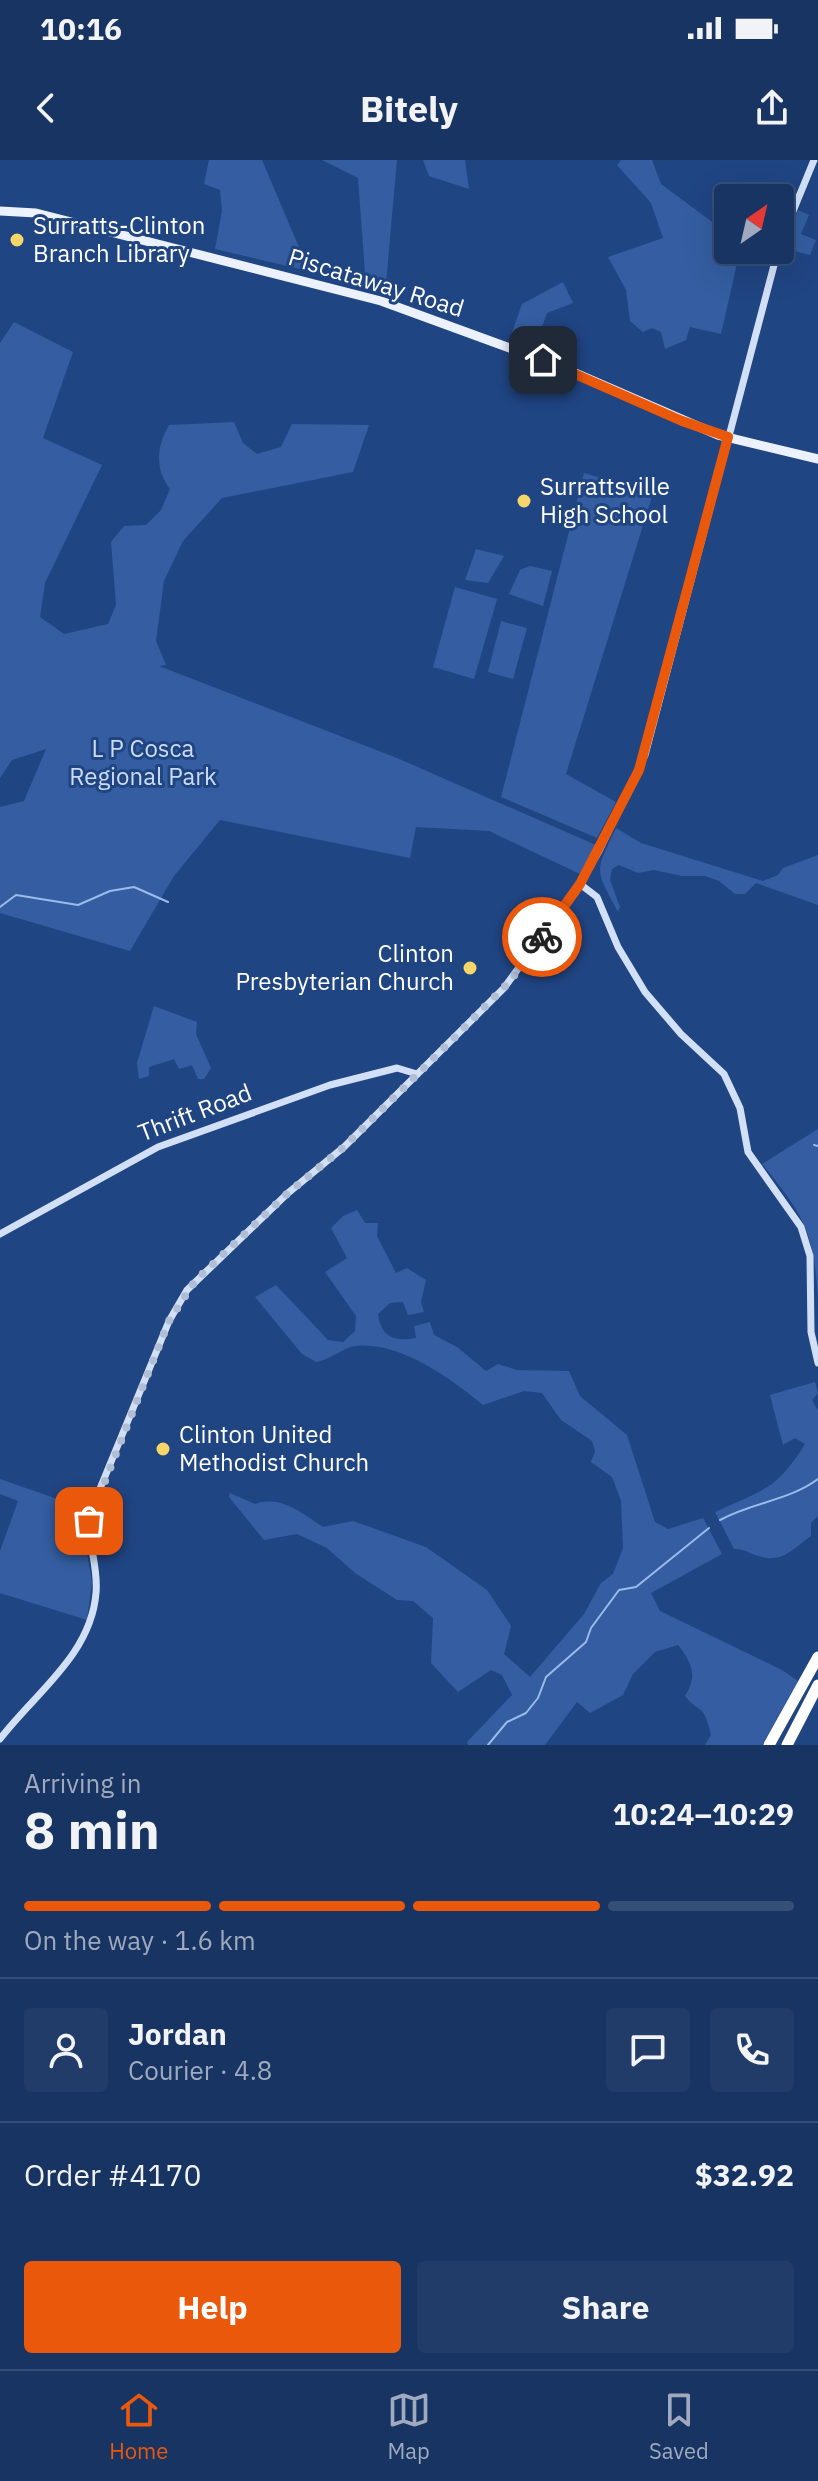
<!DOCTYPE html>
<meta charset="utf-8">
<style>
body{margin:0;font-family:"IBM Plex Sans",sans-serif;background:#213c68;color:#f1f3f6;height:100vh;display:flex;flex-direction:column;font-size:30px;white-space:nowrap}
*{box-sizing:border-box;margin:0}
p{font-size:26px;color:#9faabe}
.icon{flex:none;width:44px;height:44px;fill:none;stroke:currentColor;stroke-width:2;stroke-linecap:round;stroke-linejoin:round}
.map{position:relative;height:1585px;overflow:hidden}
.side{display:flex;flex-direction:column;background:#183462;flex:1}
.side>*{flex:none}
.needle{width:52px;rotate:34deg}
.fabs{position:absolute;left:714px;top:24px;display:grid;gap:16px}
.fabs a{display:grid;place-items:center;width:80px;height:80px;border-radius:8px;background:#183462;box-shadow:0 8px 32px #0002,0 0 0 2px #364f77;font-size:40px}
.pin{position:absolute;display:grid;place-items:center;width:68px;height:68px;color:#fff;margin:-34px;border-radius:16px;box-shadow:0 4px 12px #0006}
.courier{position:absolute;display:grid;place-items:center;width:80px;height:80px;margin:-40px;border:6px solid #ea580c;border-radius:50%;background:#fff;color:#222;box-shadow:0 2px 10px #0007}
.head em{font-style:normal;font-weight:700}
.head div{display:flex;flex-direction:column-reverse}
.head{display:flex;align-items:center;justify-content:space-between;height:136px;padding:0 24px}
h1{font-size:52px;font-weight:700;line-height:60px}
.bar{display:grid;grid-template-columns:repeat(4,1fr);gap:12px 8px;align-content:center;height:96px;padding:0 24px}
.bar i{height:10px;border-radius:6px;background:#364f77}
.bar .on{background:#ea580c}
.bar p{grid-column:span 4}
.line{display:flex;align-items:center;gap:20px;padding:0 24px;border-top:2px solid #364f77}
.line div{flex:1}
.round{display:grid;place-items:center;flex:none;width:84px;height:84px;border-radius:8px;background:#213c68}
.cta{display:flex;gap:16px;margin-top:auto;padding:16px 24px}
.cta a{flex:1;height:92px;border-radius:8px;background:#ea580c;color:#fff;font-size:32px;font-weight:700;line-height:92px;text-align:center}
.cta a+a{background:#213c68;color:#f1f3f6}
.status{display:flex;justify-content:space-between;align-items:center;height:56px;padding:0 40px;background:#183462;direction:ltr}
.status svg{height:22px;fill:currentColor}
header{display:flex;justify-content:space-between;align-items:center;height:104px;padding:0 24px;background:#183462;font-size:36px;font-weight:700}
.tab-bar{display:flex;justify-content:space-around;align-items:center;height:112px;border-top:2px solid #364f77;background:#183462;font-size:22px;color:#9faabe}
.tab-bar a{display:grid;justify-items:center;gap:4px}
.tab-bar .on{color:#ea580c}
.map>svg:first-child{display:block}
.green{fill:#345ea1}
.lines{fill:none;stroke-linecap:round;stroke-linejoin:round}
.stream{stroke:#9bbbea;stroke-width:2}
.secondary{stroke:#d2e0f7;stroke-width:7}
.primary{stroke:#ebf1fe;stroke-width:9}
.highway{stroke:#fff;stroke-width:11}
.done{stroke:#b1bed4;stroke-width:8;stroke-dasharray:0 14.4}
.route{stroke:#ea580c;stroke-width:10}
.poi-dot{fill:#f6d668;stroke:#204583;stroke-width:3}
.labels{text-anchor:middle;stroke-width:6;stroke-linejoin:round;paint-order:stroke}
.poi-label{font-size:24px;fill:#fff;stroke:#204583;text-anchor:start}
.street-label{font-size:24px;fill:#fff;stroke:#204583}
.park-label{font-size:24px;fill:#ccdcf7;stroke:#204583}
</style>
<div class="status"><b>10:16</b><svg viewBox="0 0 49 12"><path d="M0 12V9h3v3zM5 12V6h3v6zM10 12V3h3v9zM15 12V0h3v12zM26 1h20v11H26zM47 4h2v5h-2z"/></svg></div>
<header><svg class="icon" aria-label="back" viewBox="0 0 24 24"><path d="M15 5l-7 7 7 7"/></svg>Bitely<svg class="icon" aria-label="share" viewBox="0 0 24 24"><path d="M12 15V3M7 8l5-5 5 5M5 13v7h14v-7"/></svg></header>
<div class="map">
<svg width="818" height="1585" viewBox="0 0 818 1585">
<rect width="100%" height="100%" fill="#204583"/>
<g class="green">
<polygon points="209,0 262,0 309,111 215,89 222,51 220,30 204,24"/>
<polygon points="322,0 397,0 385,135 366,126 358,18"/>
<polygon points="423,0 465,0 469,29 429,16"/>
<polygon points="621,0 652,0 661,24 723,70 728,61 728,90 740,90 721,174 690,167 686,180 665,189 661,172 652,168 643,172 630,161 626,130 608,97 663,78 651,43 617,5"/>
<polygon points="798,50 809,55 801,74 816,80 810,95 783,88"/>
<polygon points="563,122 573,143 547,153 533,191 509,181 522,144"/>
<path d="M14,162L73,192L43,278L102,305L45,423L40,457L64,474L108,464L116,445L111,382L124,366L146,365L161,350L170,329C155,309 156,288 169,265L234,262L243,283L257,294L281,287L292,264L369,265L353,312L222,338L183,381L164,421L156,481L166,505L159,506L397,598L596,685L580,714L489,671L416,667L410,698L220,660L174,716L130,791L0,753V647L24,641L46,589L12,600L0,618V183Z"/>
<polygon points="584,313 653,333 566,614 616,642 597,678 501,637"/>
<polygon points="476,389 504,396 488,423 465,420"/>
<polygon points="530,406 552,411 543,446 509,434 520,410"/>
<polygon points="455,427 497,439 474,519 433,507"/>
<polygon points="501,461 527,468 513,519 488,512"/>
<path d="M616,668L641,683L763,721L778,715L783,708L818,695V745L756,723L745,734H735L719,721L705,716H682L654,710L638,713L619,705L612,709L610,720L620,747L618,752C595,708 594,714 616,668Z"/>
<polygon points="154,846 197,862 196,874 211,908 204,919 198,919 192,905 179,909 174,899 149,907 149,916 139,919 137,903"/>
<path d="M818,969V1139C814,1072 804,1055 762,1004Z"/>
<path d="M357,1050L365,1063H378L377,1076L396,1113L407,1108L426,1120L421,1142L424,1152L408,1155L403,1142L390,1143L378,1154C381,1178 396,1182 416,1178L414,1166L430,1162L434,1175L457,1187L486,1211L498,1204L517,1210L569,1211L580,1236L627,1275L655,1362L668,1369L703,1358L722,1394L651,1433L660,1451L782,1510L798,1521L762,1585H705L711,1575C703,1541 701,1556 685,1536C698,1516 692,1503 678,1485L655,1492L633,1514L623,1535L590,1553L577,1542L545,1585H468L467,1582L512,1535L502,1515L491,1510L458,1532L431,1503L433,1458L413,1441L397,1440L355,1413L327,1388L297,1374L264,1380L229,1337L230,1333L255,1344C282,1335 301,1353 323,1367L353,1361L426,1387L487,1430L511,1466L504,1494L530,1517L584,1454L601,1423L613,1414L623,1388L621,1341L612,1317L591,1302L595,1291L592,1281L561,1260L542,1233L524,1231L483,1245C450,1218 400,1181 355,1186C344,1187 330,1200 316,1202L302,1194L255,1137L276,1125L328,1180L343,1182L355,1171L356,1156L325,1112L347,1098L331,1068L343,1056Z"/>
<path d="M815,1222L818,1233L812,1240L818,1251V1356L811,1363V1376C794,1388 782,1404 759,1396C750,1394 743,1388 734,1389L715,1352C761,1331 777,1330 805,1284L795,1278L783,1285L770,1235Z"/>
<polygon points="0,1319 89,1350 85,1382 92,1422 87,1460 0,1433 0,1391 18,1341 0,1334"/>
</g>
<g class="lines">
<g class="stream">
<polyline points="0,747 16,735 78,745 110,731 134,727 168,742"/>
<polyline points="814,985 818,986"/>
<path d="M720,1360C753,1342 788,1341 818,1319"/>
<polyline points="488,1585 507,1562 526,1553 538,1538 546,1517 586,1482 591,1468 619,1430 636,1427 709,1368"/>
</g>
<g class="secondary">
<polyline points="780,83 814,0"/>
<polyline points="580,724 597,737 618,787 645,832 681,874 724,914 740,948 748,992 801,1067 810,1096 811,1172 818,1203"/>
<polyline points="0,1074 158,987 330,925 397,908 417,914"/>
<path d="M0,1579C35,1533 91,1495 96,1433C99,1403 84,1378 92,1348L169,1161L187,1130L288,1033L344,987L504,828L580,724L599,691L645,595L778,90"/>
</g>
<polyline class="primary" points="0,51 36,53 381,141 559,206 718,275 818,299"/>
<g class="highway">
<polyline points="769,1585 818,1497"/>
<polyline points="787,1585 818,1525"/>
</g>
</g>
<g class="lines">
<polyline class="done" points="89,1361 169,1161 195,1121 288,1033 344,987 456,876 510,821 542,777"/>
<polyline class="route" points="542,777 580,724 639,610 728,277 682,261 543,200"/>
</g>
<g class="poi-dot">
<circle cx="17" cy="80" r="8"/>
<circle cx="524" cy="341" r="8"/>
<circle cx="470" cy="808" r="8"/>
<circle cx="163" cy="1289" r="8"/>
</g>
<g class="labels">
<g class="poi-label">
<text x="33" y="74">Surratts-Clinton<tspan x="33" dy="28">Branch Library</tspan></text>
<text x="540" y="335">Surrattsville<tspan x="540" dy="28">High School</tspan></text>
<text x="454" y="802" text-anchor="end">Clinton<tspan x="454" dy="28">Presbyterian Church</tspan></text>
<text x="179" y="1283">Clinton United<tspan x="179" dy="28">Methodist Church</tspan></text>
</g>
<g class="street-label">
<text transform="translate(376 123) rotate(17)" y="8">Piscataway Road</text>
<text transform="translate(195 953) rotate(-21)" y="8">Thrift Road</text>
</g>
<g class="park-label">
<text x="143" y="597">L P Cosca<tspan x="143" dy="28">Regional Park</tspan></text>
</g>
</g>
</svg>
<div class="fabs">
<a><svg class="needle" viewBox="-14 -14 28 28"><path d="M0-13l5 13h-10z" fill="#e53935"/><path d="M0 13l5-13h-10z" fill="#9faabe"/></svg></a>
</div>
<div class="pin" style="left:89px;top:1361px;background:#ea580c"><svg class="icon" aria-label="bag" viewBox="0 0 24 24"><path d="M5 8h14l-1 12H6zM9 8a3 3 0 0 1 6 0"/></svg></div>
<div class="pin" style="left:543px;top:200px;background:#1f2937"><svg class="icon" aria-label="home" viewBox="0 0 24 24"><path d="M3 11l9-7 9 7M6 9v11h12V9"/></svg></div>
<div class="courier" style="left:542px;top:777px"><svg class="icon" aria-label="bike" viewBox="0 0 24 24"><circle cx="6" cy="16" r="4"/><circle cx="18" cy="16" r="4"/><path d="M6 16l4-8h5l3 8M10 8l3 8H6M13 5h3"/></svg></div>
</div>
<section class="side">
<div class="head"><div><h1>8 min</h1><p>Arriving in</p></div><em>10:24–10:29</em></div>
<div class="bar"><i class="on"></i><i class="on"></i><i class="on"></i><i></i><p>On the way · 1.6 km</p></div>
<div class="line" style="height:144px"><a class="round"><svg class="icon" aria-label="person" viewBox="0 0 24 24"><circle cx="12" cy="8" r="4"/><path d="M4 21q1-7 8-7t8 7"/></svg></a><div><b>Jordan</b><p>Courier · 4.8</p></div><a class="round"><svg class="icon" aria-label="chat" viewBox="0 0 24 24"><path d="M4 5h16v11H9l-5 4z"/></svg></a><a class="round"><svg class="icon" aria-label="phone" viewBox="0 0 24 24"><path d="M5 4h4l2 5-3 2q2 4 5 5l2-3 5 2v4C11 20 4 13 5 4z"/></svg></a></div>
<div class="line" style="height:104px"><div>Order #4170</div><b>$32.92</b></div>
<div class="cta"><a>Help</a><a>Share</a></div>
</section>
<nav class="tab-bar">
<a class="on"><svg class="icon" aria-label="home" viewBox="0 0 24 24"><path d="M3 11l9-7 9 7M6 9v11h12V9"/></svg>Home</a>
<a><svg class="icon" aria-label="map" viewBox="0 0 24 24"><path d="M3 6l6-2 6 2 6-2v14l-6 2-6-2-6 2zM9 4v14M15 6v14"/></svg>Map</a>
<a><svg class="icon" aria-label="saved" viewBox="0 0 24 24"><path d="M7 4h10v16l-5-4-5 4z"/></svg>Saved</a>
</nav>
